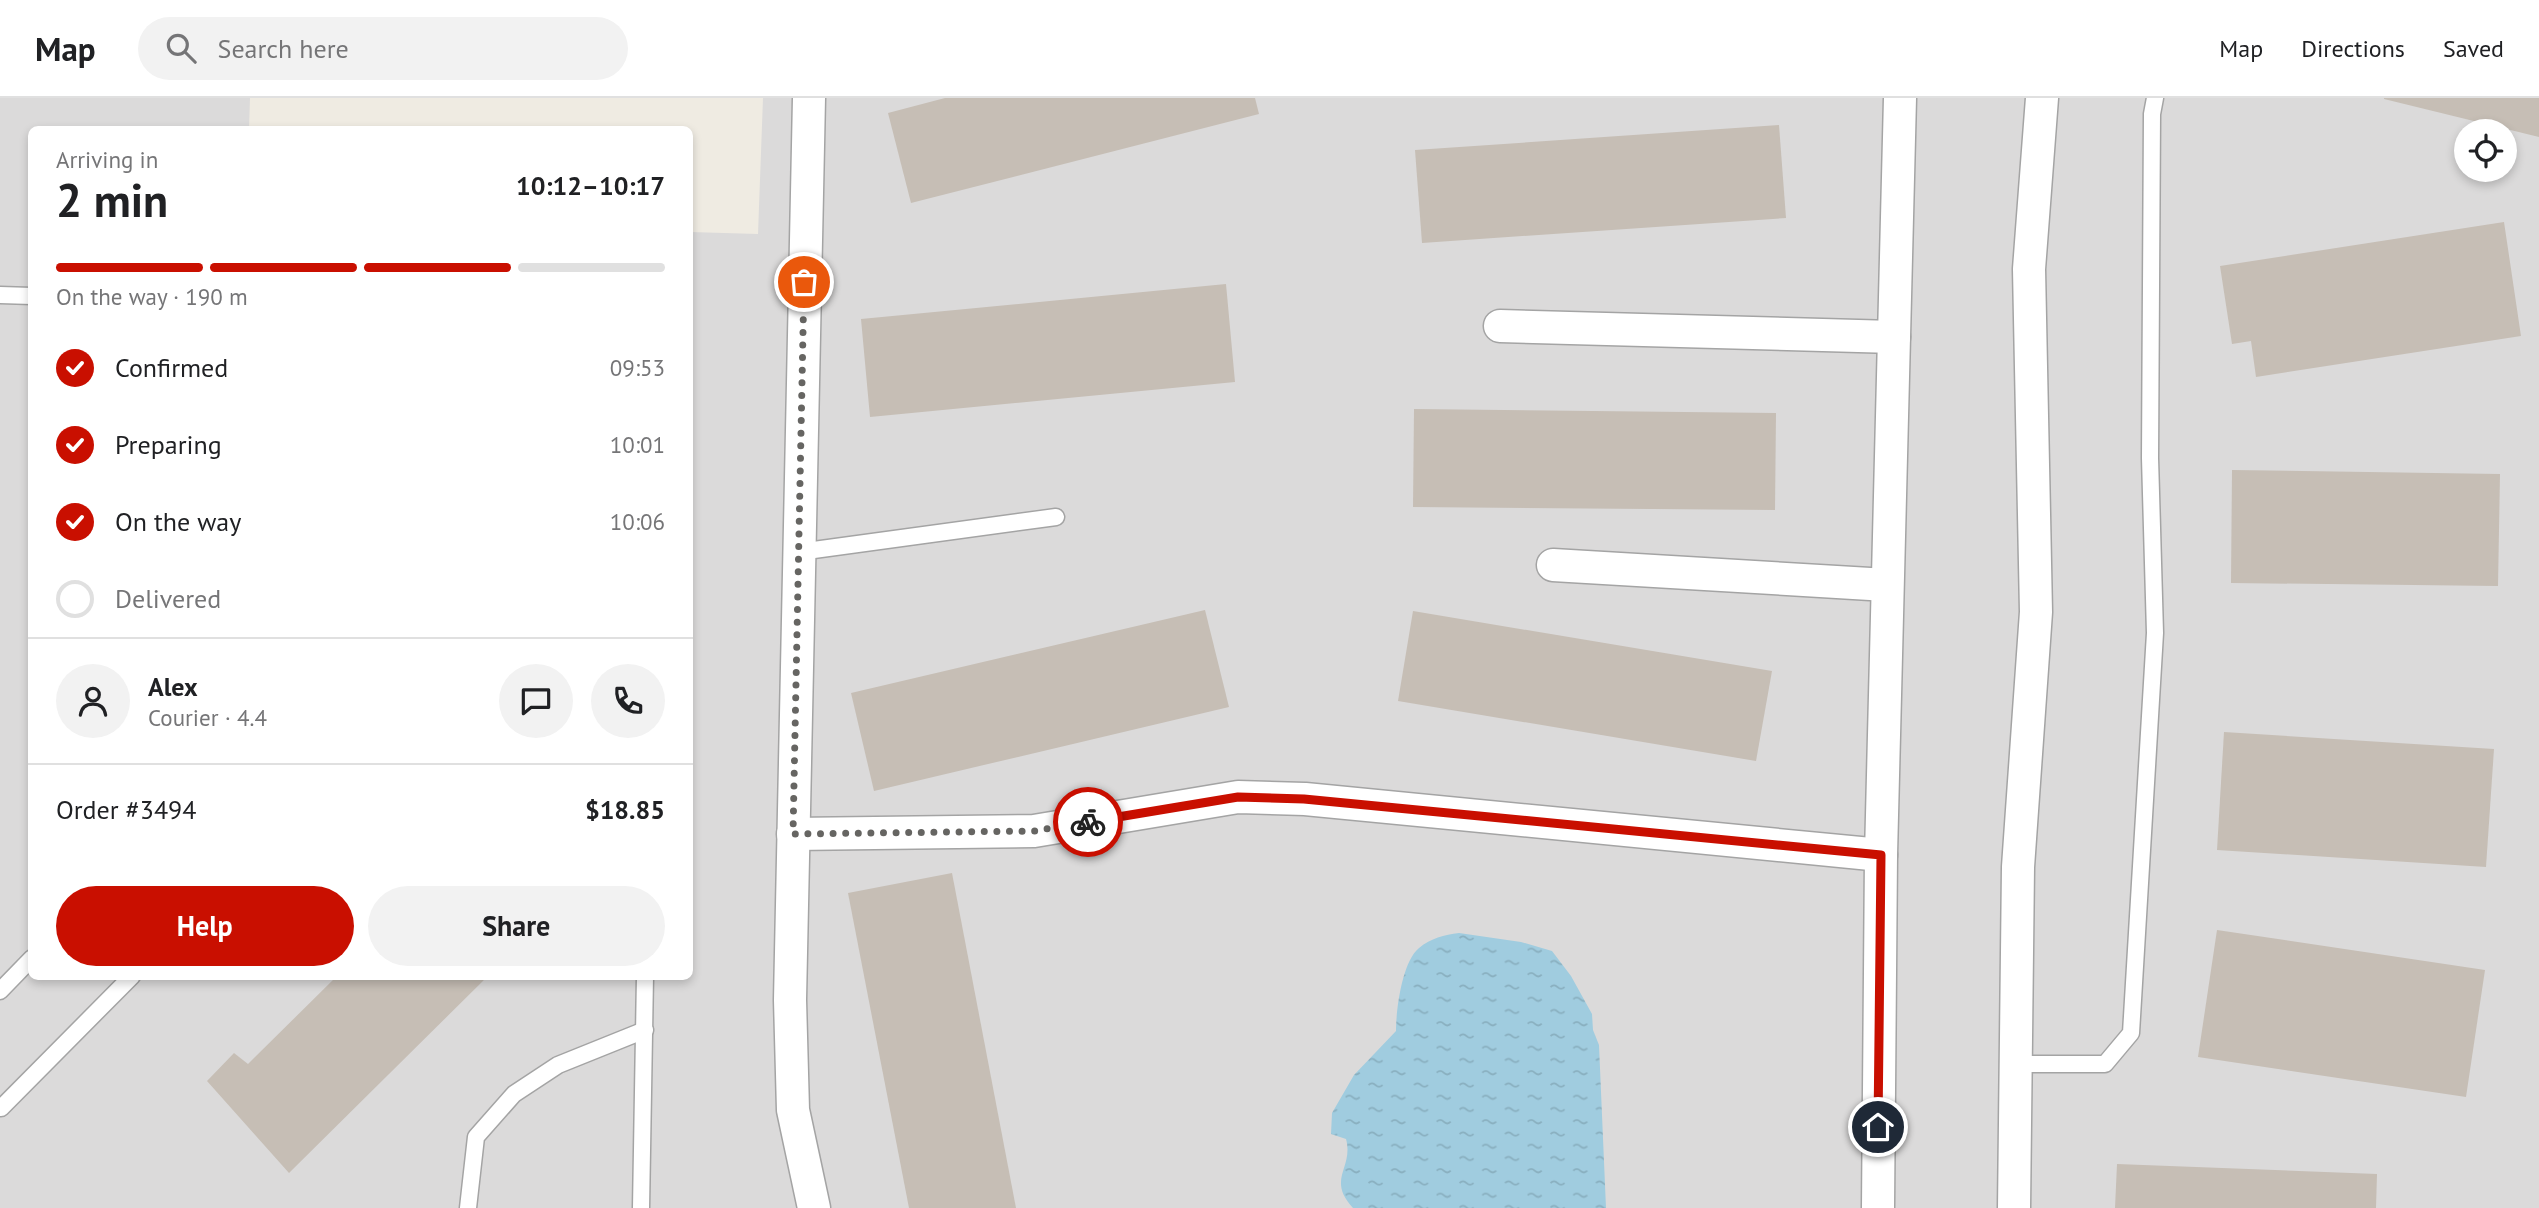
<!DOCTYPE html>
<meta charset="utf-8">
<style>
body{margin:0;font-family:"PT Sans",sans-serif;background:#f2f2f2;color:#202124;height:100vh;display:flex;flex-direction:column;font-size:26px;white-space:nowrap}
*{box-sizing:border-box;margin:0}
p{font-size:23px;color:#757577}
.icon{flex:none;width:38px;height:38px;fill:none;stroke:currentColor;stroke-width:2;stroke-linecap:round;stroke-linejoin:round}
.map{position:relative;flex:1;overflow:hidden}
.details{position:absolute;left:28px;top:28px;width:665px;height:854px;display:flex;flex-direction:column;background:#fff;border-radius:10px;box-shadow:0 4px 10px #0003}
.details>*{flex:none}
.buttons{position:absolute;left:2454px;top:21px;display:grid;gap:14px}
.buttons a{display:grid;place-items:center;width:63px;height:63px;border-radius:50%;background:#fff;box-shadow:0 4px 10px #0003;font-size:35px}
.pin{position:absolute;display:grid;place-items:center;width:60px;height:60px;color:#fff;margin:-30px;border:4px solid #fff;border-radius:50%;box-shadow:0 2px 7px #0007}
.courier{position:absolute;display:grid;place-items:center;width:70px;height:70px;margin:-35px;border:5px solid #c90f00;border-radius:50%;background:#fff;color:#222;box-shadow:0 2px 9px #0007}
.summary em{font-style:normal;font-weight:700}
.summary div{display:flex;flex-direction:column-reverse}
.summary{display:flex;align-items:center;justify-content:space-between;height:119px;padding:0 28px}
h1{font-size:46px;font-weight:700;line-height:52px}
.bar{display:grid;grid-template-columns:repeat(4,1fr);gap:10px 7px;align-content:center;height:84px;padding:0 28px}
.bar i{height:9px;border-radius:5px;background:#e0e0e0}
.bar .selected{background:#c90f00}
.bar p{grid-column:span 4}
.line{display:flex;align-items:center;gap:18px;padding:0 28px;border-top:2px solid #e0e0e0}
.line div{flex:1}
.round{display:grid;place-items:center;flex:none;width:74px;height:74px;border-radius:37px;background:#f2f2f2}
ol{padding:0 28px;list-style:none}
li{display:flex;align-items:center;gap:21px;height:77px}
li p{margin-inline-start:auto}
li .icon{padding:7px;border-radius:50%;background:#c90f00;color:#fff;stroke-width:4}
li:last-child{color:#757577}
li i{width:38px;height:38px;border:4px solid #e0e0e0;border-radius:50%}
.action{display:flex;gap:14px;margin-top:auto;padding:14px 28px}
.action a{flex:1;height:80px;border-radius:42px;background:#c90f00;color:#fff;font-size:28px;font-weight:700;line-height:80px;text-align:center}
.action a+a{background:#f2f2f2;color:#202124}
header{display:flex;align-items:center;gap:42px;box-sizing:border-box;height:98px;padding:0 35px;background:#fff;border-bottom:2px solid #e0e0e0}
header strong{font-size:33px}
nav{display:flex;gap:38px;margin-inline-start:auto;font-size:24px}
.search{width:490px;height:63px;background:#f2f2f2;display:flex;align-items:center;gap:18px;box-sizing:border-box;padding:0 24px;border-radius:38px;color:#757577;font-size:26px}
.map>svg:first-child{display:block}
.residential{fill:#dbdada;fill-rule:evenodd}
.water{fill:url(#water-ripples)}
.building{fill:#c6beb5}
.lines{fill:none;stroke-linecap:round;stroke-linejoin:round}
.service-casing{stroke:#a4a4a4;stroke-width:19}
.minor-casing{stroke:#a4a4a4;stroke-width:35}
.service{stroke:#fff;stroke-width:16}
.minor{stroke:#fff;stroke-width:32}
.done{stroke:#666562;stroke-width:7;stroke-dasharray:0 12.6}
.route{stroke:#c90f00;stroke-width:9}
</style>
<header>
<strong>Map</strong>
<div class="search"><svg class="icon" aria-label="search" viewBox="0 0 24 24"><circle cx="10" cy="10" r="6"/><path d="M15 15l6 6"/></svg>Search here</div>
<nav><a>Map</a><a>Directions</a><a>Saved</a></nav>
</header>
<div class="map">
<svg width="2539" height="1110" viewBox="0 0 2539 1110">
<defs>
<pattern id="water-ripples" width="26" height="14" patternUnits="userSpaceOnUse" patternTransform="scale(1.75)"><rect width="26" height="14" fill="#a0ccdf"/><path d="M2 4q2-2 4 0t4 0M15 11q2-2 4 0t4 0" fill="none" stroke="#89afbf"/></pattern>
</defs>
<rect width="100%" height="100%" fill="#efebe2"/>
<path class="residential" d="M0,0H250L249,31L32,32V878H690V134L758,136L763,0H2539V1110H0ZM2466,33H2504V72H2466Z"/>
<path class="water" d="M1459,835L1521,844L1552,853L1571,878L1592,916L1593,932L1599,947L1606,1110H1353C1326,1081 1354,1070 1346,1041L1331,1036L1332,1015L1354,977L1396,933C1396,912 1402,864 1419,850C1431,840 1444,837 1459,835Z"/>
<g class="building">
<polygon points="945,0 1255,0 1259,16 911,105 888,15"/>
<polygon points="2384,0 2539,0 2539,39 2384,1"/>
<polygon points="1779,27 1786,120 1422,145 1415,52"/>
<polygon points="2504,124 2521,238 2256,279 2251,243 2232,246 2220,168"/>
<polygon points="1226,186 1235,284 870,319 861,221"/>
<polygon points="1414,311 1776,315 1775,412 1413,409"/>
<polygon points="2232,372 2500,376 2498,488 2231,485"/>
<polygon points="1205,512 1229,609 874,693 851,595"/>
<polygon points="1413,513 1772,573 1756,663 1398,603"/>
<polygon points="2224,634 2494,651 2486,769 2217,752"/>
<polygon points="952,775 1016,1110 909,1110 848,795"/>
<polygon points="2217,832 2485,872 2466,999 2198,959"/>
<polygon points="337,878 488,878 289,1075 207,983 234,955 248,966"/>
<polygon points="2117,1066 2377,1076 2376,1110 2115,1110"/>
</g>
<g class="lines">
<defs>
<g id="service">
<polyline points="0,197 32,198"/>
<polyline points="799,454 1056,419"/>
<polyline points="0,893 32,860"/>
<polyline points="2015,966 2105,966 2131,935 2155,535 2150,360 2152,16 2155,0"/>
<polyline points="1,1010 132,878"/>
<polyline points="468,1110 476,1039 514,996 558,967 645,932"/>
<polyline points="641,1110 645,878"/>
</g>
<g id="minor">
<polyline points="809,0 790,902 793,1012 814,1110"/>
<polyline points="1500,228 1894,239"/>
<polyline points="1553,467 1887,487"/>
<polyline points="793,736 1034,733 1238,699 1305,701 1881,757"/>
<polyline points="1878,1110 1881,757 1900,0"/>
<polyline points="2014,1110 2018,769 2036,514 2029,171 2042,0"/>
</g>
</defs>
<use href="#service" class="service-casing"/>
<use href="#minor" class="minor-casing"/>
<use href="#service" class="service"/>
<use href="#minor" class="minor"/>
</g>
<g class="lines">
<polyline class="done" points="804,184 793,736 1034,733 1088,724"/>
<polyline class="route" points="1088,724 1238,699 1304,701 1881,757 1878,1029"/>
</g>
</svg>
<div class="buttons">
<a><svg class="icon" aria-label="locate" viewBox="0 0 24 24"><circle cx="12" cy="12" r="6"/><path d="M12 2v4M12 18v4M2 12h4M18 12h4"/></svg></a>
</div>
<div class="pin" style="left:804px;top:184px;background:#ea580c"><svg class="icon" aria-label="bag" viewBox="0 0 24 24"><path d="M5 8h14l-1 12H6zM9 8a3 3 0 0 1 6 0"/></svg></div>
<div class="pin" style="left:1878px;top:1029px;background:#1f2937"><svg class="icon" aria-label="home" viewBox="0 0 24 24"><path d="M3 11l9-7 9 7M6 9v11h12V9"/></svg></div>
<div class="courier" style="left:1088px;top:724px"><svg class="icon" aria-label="bike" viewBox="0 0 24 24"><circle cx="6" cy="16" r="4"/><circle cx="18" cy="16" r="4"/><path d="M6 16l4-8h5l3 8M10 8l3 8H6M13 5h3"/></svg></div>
<section class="details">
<div class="summary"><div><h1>2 min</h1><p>Arriving in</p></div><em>10:12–10:17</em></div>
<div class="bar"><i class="selected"></i><i class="selected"></i><i class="selected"></i><i></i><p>On the way · 190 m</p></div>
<ol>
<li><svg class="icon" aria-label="check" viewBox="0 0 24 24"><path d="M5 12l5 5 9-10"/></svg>Confirmed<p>09:53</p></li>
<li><svg class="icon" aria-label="check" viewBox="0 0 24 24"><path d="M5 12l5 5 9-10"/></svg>Preparing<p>10:01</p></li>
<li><svg class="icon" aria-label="check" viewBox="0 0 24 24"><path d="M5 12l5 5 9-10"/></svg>On the way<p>10:06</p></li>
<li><i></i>Delivered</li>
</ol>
<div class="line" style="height:126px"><a class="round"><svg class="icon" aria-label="person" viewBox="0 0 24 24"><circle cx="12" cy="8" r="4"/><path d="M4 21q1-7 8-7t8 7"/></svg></a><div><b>Alex</b><p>Courier · 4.4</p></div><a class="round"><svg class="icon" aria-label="chat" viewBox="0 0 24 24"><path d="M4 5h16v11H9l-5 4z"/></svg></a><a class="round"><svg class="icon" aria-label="phone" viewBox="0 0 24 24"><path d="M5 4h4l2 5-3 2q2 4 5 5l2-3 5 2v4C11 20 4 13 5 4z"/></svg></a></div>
<div class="line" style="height:91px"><div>Order #3494</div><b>$18.85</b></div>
<div class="action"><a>Help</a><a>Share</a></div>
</section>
</div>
